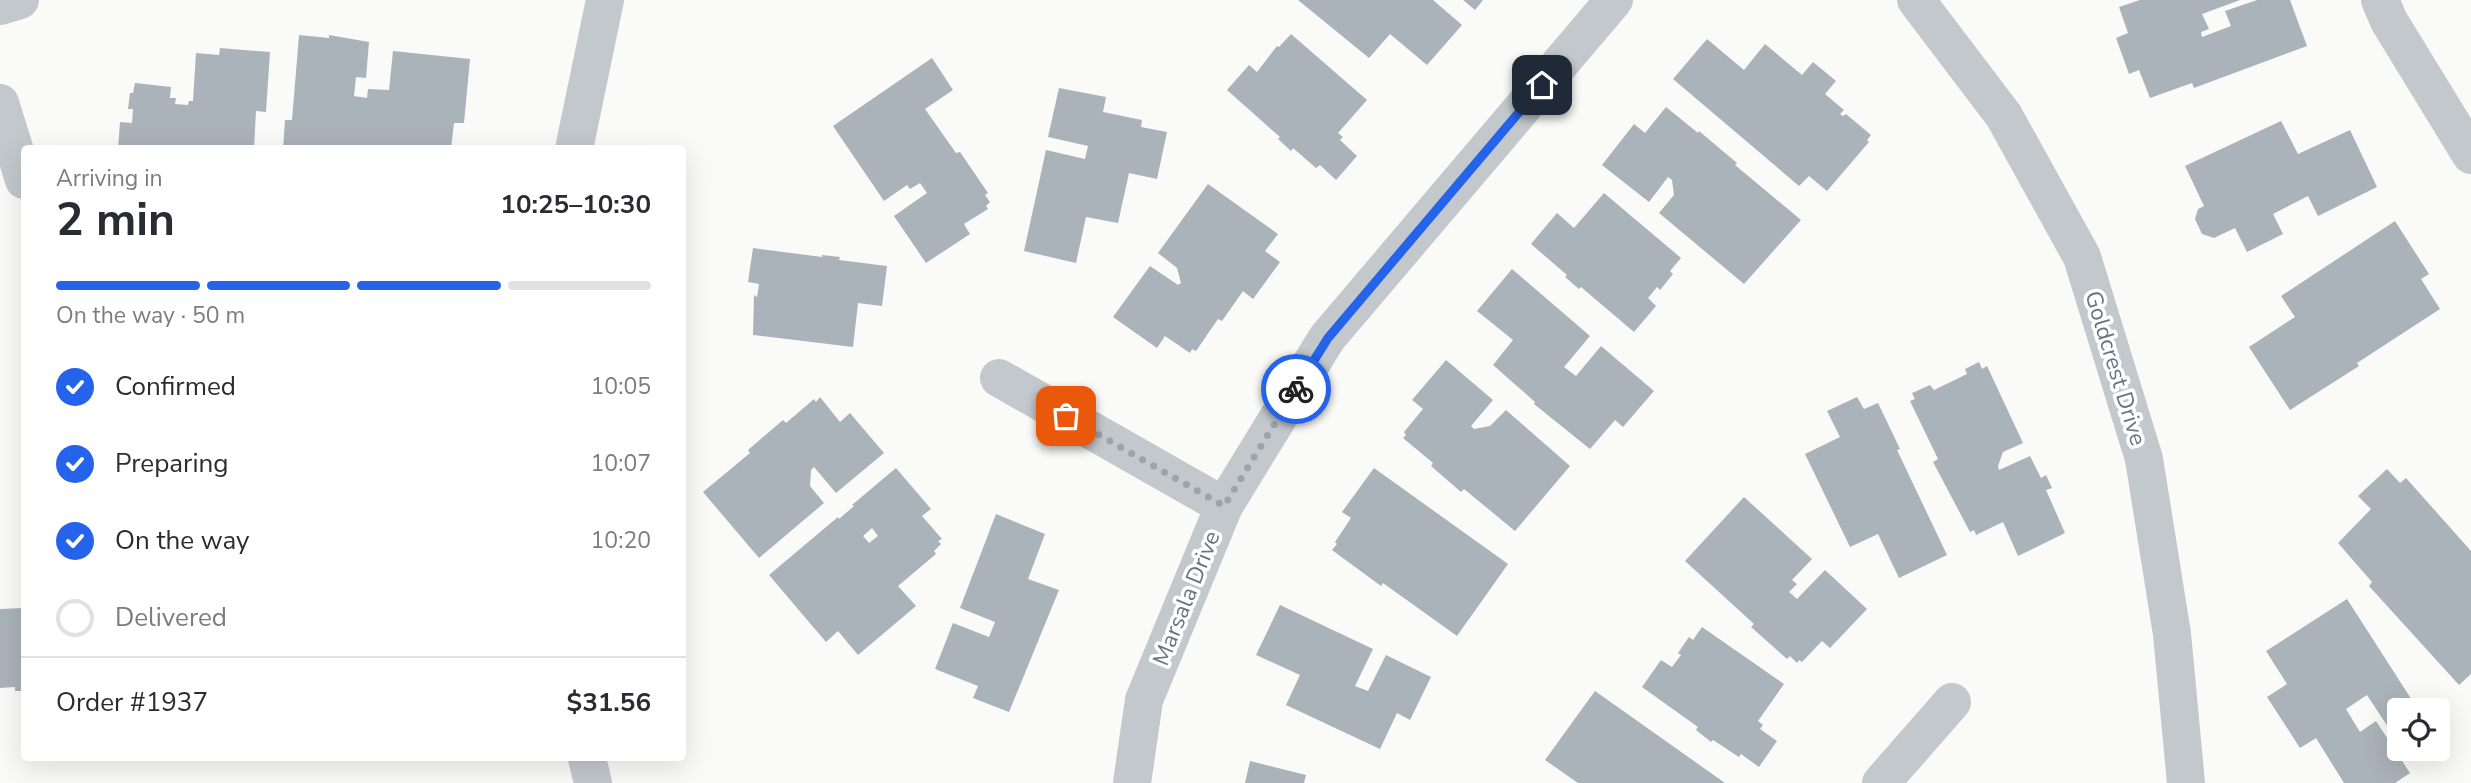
<!DOCTYPE html>
<meta charset="utf-8">
<style>
body{margin:0;font-family:"Nunito Sans",sans-serif;background:#f7f7f7;color:#2b2b33;height:100vh;display:flex;flex-direction:column;font-size:26px;white-space:nowrap}
*{box-sizing:border-box;margin:0}
p{font-size:23px;color:#7c7c81}
.icon{flex:none;width:38px;height:38px;fill:none;stroke:currentColor;stroke-width:2;stroke-linecap:round;stroke-linejoin:round}
.map{position:relative;flex:1;overflow:hidden}
.side{position:absolute;left:21px;top:145px;width:665px;height:616px;display:flex;flex-direction:column;background:#fff;border-radius:7px;box-shadow:0 7px 28px #0002}
.side>*{flex:none}
.buttons{position:absolute;left:2387px;top:698px;display:grid;gap:14px}
.buttons a{display:grid;place-items:center;width:63px;height:63px;border-radius:7px;background:#fff;box-shadow:0 7px 28px #0002;font-size:35px}
.pin{position:absolute;display:grid;place-items:center;width:60px;height:60px;color:#fff;margin:-30px;border-radius:14px;box-shadow:0 4px 10px #0006}
.courier{position:absolute;display:grid;place-items:center;width:70px;height:70px;margin:-35px;border:5px solid #2563eb;border-radius:50%;background:#fff;color:#222;box-shadow:0 2px 9px #0007}
.head em{font-style:normal;font-weight:700}
.head div{display:flex;flex-direction:column-reverse}
.head{display:flex;align-items:center;justify-content:space-between;height:119px;padding:0 35px}
h1{font-size:46px;font-weight:700;line-height:52px}
.bar{display:grid;grid-template-columns:repeat(4,1fr);gap:10px 7px;align-content:center;height:84px;padding:0 35px}
.bar i{height:9px;border-radius:5px;background:#e1e1e2}
.bar .active{background:#2563eb}
.bar p{grid-column:span 4}
.line{display:flex;align-items:center;gap:18px;padding:0 35px;border-top:2px solid #e1e1e2}
.line div{flex:1}
ol{padding:0 35px;list-style:none}
li{display:flex;align-items:center;gap:21px;height:77px}
li p{margin-inline-start:auto}
li .icon{padding:7px;border-radius:50%;background:#2563eb;color:#fff;stroke-width:4}
li:last-child{color:#7c7c81}
li i{width:38px;height:38px;border:4px solid #e1e1e2;border-radius:50%}
.map>svg:first-child{display:block}
.building{fill:#aab3b9;fill-rule:evenodd}
.lines{fill:none;stroke-linecap:round;stroke-linejoin:round}
.minor{stroke:#c3c8cc;stroke-width:38}
.done{stroke:#99a4ac;stroke-width:7;stroke-dasharray:0 12.6}
.route{stroke:#2563eb;stroke-width:9}
.labels{text-anchor:middle;stroke-width:7;stroke-linejoin:round;paint-order:stroke}
.street-label{font-size:23px;fill:#657683;stroke:#fff}
</style>
<div class="map">
<svg width="2471" height="783" viewBox="0 0 2471 783">
<rect width="100%" height="100%" fill="#fafaf8"/>
<g class="building">
<polygon points="1298,0 1433,0 1462,25 1427,65 1390,34 1369,58"/>
<polygon points="1463,0 1483,0 1475,10"/>
<polygon points="2140,0 2240,0 2202,14 2209,29 2201,32 2202,37 2231,26 2225,11 2257,0 2290,0 2307,46 2194,88 2192,83 2150,98 2139,70 2129,74 2116,38 2128,33 2119,7"/>
<polygon points="1291,34 1367,100 1338,133 1343,137 1340,140 1357,156 1336,180 1320,165 1316,168 1293,148 1291,151 1278,139 1280,137 1227,90 1249,65 1257,72 1277,46 1279,47"/>
<polygon points="299,35 329,38 329,35 369,42 366,78 356,77 354,96 367,98 368,89 389,90 393,51 470,59 464,123 454,123 451,149 283,149 285,120 292,120"/>
<polygon points="1707,39 1744,70 1765,44 1802,75 1813,62 1836,81 1825,94 1844,110 1840,114 1843,116 1846,114 1871,135 1867,140 1869,142 1827,191 1809,176 1799,186 1673,79"/>
<polygon points="220,48 270,52 266,112 256,111 254,149 118,149 120,122 132,123 133,109 128,109 130,93 133,93 135,83 171,87 170,98 176,98 175,104 188,105 189,101 193,101 196,53 219,55"/>
<polygon points="932,58 953,90 925,109 956,153 960,152 988,193 985,195 990,202 986,206 988,209 964,224 970,234 926,263 894,216 927,193 920,183 910,189 907,185 884,201 833,126"/>
<polygon points="1059,88 1106,97 1103,112 1142,120 1141,127 1167,132 1157,179 1129,173 1118,223 1086,217 1076,263 1024,251 1046,150 1085,159 1088,146 1048,137"/>
<polygon points="1666,107 1698,133 1699,131 1737,163 1735,165 1801,220 1744,284 1659,213 1674,195 1672,180 1668,177 1649,202 1602,165 1634,124 1645,133"/>
<polygon points="2281,121 2298,154 2350,130 2377,187 2318,216 2308,196 2273,214 2283,234 2247,252 2235,228 2214,238 2202,234 2195,219 2198,209 2204,206 2185,166"/>
<polygon points="1208,184 1278,234 1265,251 1280,262 1253,299 1243,291 1222,321 1218,319 1196,351 1192,349 1190,353 1165,336 1157,348 1113,317 1150,266 1178,285 1181,283 1177,268 1158,253"/>
<polygon points="1604,193 1681,258 1670,271 1673,274 1660,290 1657,287 1648,298 1656,306 1634,332 1581,287 1579,289 1565,277 1567,275 1531,244 1557,213 1574,228"/>
<polygon points="2395,221 2429,274 2421,279 2440,309 2357,363 2359,366 2290,410 2249,347 2295,317 2281,296"/>
<polygon points="753,248 822,257 822,255 840,257 839,260 887,266 882,306 858,303 853,347 753,335 754,295 757,297 759,284 748,282"/>
<polygon points="1512,269 1590,336 1564,367 1576,376 1601,346 1654,391 1623,427 1615,420 1590,449 1534,404 1535,402 1493,365 1513,340 1477,311"/>
<polygon points="1446,360 1493,400 1471,426 1474,429 1490,426 1506,410 1570,466 1515,531 1464,489 1461,492 1431,466 1433,463 1403,438 1406,435 1404,432 1423,409 1412,400"/>
<polygon points="1979,362 1982,369 1987,366 2023,443 2003,452 1998,466 1999,470 2030,456 2041,478 2046,475 2052,488 2046,490 2065,533 2018,556 2003,522 1976,535 1974,530 1970,532 1933,462 1938,459 1910,401 1915,399 1912,393 1930,385 1934,390 1967,374 1965,369"/>
<polygon points="820,397 840,422 850,413 884,453 836,493 814,467 811,470 810,486 824,503 759,558 703,492 750,453 748,450 783,420 786,423 814,399 816,402"/>
<polygon points="1857,397 1864,409 1878,403 1900,449 1897,450 1947,555 1899,578 1878,534 1850,547 1805,454 1840,437 1827,411"/>
<path d="M896,468L931,509L922,516L942,539L938,541L941,544L934,551L936,554L898,586L916,606L858,655L838,631L826,642L769,575L838,517L839,519L854,506L852,505ZM872,528L878,536L869,543L863,536Z"/>
<polygon points="1374,468 1508,564 1457,636 1383,583 1381,586 1332,550 1337,544 1335,542 1351,518 1342,512"/>
<polygon points="2387,469 2400,483 2406,478 2471,551 2471,674 2459,685 2369,586 2372,582 2338,543 2371,509 2358,496"/>
<polygon points="1744,497 1812,559 1792,580 1797,584 1789,592 1797,599 1825,570 1867,609 1830,648 1822,641 1802,662 1799,660 1797,663 1790,656 1787,659 1751,627 1754,624 1685,561"/>
<polygon points="996,514 1045,534 1028,579 1059,590 1009,712 973,698 978,686 935,669 953,623 989,637 995,622 960,608"/>
<polygon points="2347,599 2417,708 2412,710 2399,710 2399,719 2388,727 2367,695 2346,709 2360,732 2376,721 2410,773 2395,783 2344,783 2316,738 2300,748 2267,697 2287,684 2266,651"/>
<polygon points="1280,605 1373,649 1355,686 1368,691 1386,655 1431,677 1410,720 1397,713 1380,749 1286,705 1300,675 1256,655"/>
<polygon points="24,608 24,695 22,695 21,691 15,691 15,687 0,688 0,609"/>
<polygon points="1702,627 1784,684 1758,721 1763,725 1760,729 1777,741 1759,767 1741,754 1739,757 1713,740 1711,742 1696,730 1698,727 1642,687 1661,660 1672,667 1681,655 1678,653 1689,637 1693,640"/>
<polygon points="1595,691 1725,783 1578,783 1545,760"/>
<polygon points="1250,761 1306,775 1304,783 1245,783"/>
</g>
<g class="lines">
<g class="minor">
<polyline points="1916,0 2004,116 2082,257 2144,459 2172,634 2186,783"/>
<polyline points="2380,0 2389,21 2471,155"/>
<polyline points="0,6 20,0"/>
<polyline points="0,103 24,180"/>
<polyline points="574,149 605,0"/>
<polyline points="999,378 1224,506"/>
<polyline points="587,758 593,783"/>
<polyline points="1132,783 1144,700 1224,506 1327,338 1614,0"/>
<polyline points="1881,783 1952,702"/>
</g>
</g>
<g class="lines">
<polyline class="done" points="1066,416 1224,506 1296,389"/>
<polyline class="route" points="1296,389 1328,338 1542,85"/>
</g>
<g class="labels">
<g class="street-label">
<text transform="translate(2116 368) rotate(73)" y="8">Goldcrest Drive</text>
<text transform="translate(1186 598) rotate(-68)" y="8">Marsala Drive</text>
</g>
</g>
</svg>
<div class="buttons">
<a><svg class="icon" aria-label="locate" viewBox="0 0 24 24"><circle cx="12" cy="12" r="6"/><path d="M12 2v4M12 18v4M2 12h4M18 12h4"/></svg></a>
</div>
<div class="pin" style="left:1066px;top:416px;background:#ea580c"><svg class="icon" aria-label="bag" viewBox="0 0 24 24"><path d="M5 8h14l-1 12H6zM9 8a3 3 0 0 1 6 0"/></svg></div>
<div class="pin" style="left:1542px;top:85px;background:#1f2937"><svg class="icon" aria-label="home" viewBox="0 0 24 24"><path d="M3 11l9-7 9 7M6 9v11h12V9"/></svg></div>
<div class="courier" style="left:1296px;top:389px"><svg class="icon" aria-label="bike" viewBox="0 0 24 24"><circle cx="6" cy="16" r="4"/><circle cx="18" cy="16" r="4"/><path d="M6 16l4-8h5l3 8M10 8l3 8H6M13 5h3"/></svg></div>
<section class="side">
<div class="head"><div><h1>2 min</h1><p>Arriving in</p></div><em>10:25–10:30</em></div>
<div class="bar"><i class="active"></i><i class="active"></i><i class="active"></i><i></i><p>On the way · 50 m</p></div>
<ol>
<li><svg class="icon" aria-label="check" viewBox="0 0 24 24"><path d="M5 12l5 5 9-10"/></svg>Confirmed<p>10:05</p></li>
<li><svg class="icon" aria-label="check" viewBox="0 0 24 24"><path d="M5 12l5 5 9-10"/></svg>Preparing<p>10:07</p></li>
<li><svg class="icon" aria-label="check" viewBox="0 0 24 24"><path d="M5 12l5 5 9-10"/></svg>On the way<p>10:20</p></li>
<li><i></i>Delivered</li>
</ol>
<div class="line" style="height:91px"><div>Order #1937</div><b>$31.56</b></div>
</section>
</div>
